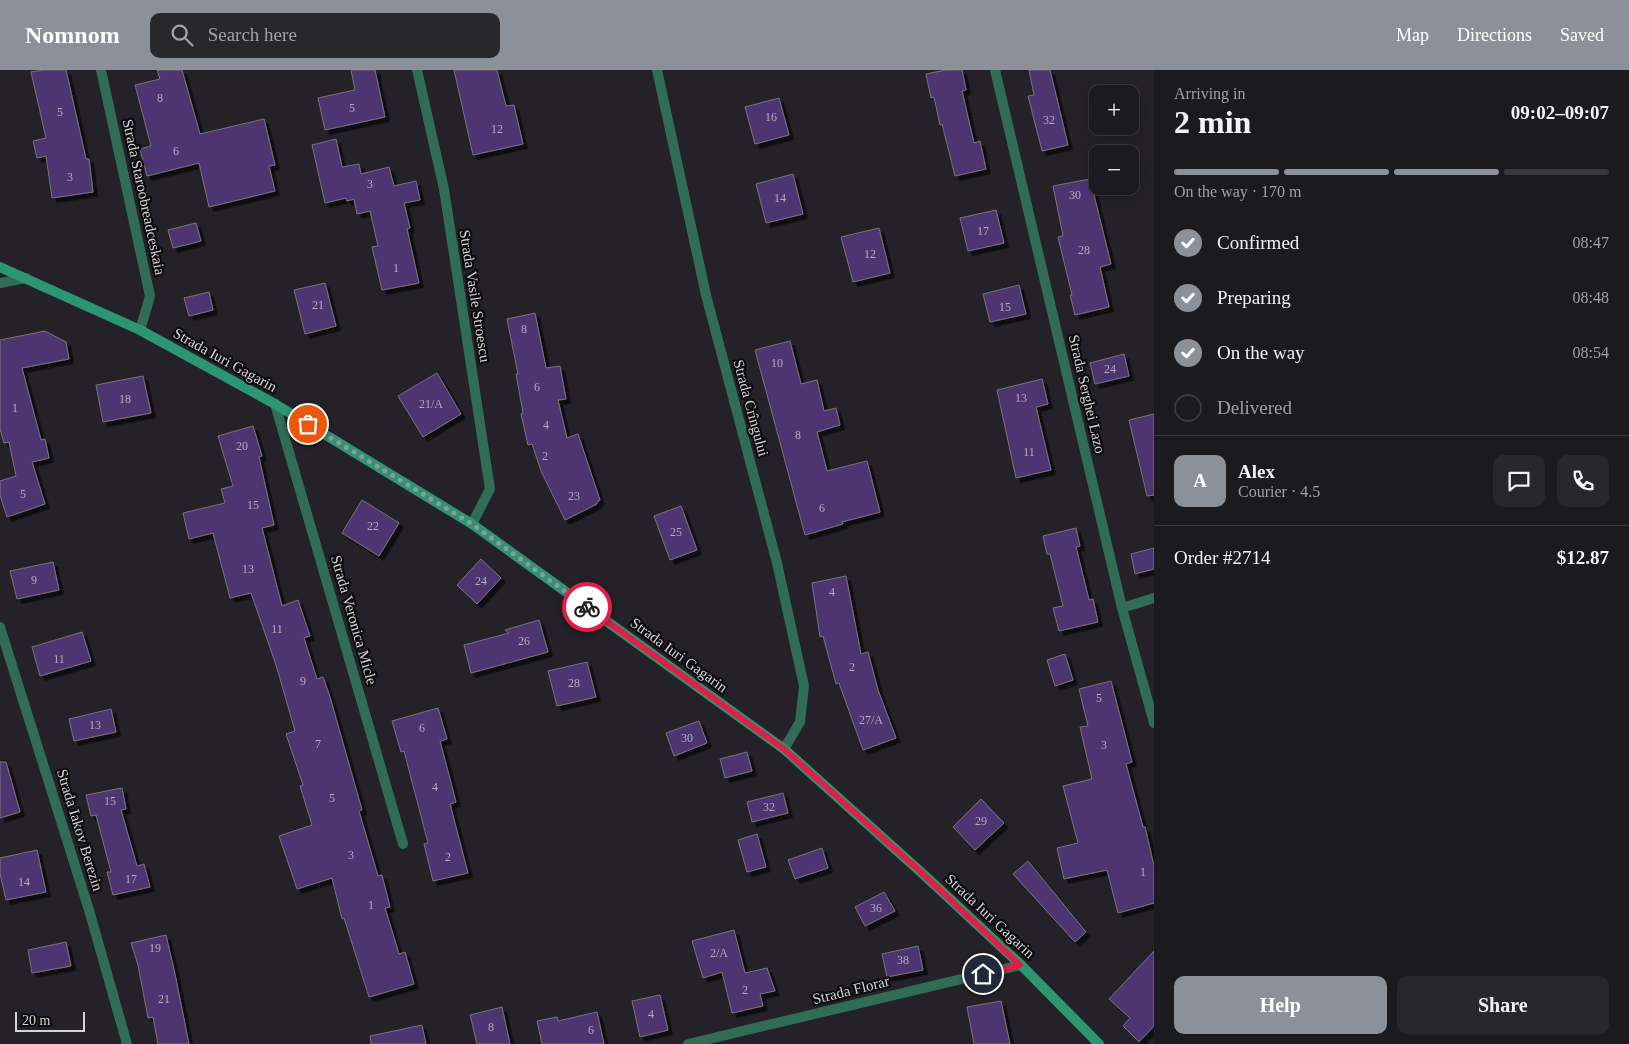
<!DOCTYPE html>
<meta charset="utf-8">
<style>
body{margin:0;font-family:Georgia,serif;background:#28272b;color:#f1f3f6;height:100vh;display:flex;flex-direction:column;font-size:19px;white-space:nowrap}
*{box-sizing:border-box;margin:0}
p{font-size:16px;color:#a0a1a4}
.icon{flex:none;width:28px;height:28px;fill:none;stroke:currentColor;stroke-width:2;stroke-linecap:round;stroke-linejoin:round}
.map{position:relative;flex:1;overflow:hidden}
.panel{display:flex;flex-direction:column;background:#1b1a1e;width:475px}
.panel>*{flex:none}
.buttons{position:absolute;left:1089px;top:15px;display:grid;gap:10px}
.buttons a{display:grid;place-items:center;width:50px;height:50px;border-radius:10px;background:#1b1a1e;box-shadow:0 2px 12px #0003,0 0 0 1px #39383c;font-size:25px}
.scale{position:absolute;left:15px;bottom:12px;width:70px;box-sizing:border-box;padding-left:5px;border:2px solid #d4d3d6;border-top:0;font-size:14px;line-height:18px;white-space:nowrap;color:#d4d3d6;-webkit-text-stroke:4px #0d0c0e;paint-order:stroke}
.pin{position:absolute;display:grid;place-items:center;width:42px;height:42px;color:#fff;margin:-21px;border:2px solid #fff;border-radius:50%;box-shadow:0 1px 5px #0007}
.courier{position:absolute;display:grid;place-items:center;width:50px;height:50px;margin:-25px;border:4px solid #e11d48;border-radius:50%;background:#fff;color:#222;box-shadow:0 1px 6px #0007}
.headline em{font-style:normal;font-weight:700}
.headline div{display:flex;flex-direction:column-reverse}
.headline{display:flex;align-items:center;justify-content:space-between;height:85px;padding:0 20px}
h1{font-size:32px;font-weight:700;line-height:38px}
.bar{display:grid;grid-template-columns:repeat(4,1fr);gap:8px 5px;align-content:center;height:60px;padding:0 20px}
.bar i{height:6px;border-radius:4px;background:#39383c}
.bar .current{background:#8c9099}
.bar p{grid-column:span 4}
.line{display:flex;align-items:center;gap:12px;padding:0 20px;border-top:1px solid #39383c}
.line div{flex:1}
.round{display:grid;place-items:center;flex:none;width:52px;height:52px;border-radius:10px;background:#28272b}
ol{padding:0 20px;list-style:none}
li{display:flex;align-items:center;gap:15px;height:55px}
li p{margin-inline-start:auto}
li .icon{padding:5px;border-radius:50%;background:#8c9099;color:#fff;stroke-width:4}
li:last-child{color:#a0a1a4}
li i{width:28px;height:28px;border:2px solid #39383c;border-radius:50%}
.cta{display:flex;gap:10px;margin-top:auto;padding:10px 20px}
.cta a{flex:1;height:58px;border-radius:10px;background:#8c9099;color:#fff;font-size:20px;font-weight:700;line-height:58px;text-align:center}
.cta a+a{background:#28272b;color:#f1f3f6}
header{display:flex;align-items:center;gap:30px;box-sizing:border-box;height:70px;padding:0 25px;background:#8c9099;color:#fff}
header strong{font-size:24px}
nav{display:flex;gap:28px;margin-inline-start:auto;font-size:18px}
.search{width:350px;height:45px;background:#28272b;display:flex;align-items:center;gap:12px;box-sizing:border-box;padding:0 18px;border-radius:10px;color:#a0a1a4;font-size:19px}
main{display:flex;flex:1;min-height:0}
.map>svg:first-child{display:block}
.building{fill:#4e3672;stroke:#76747b;filter:url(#shadow)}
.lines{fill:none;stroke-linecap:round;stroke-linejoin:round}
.minor{stroke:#316c56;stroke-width:10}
.tertiary{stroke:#316c56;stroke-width:10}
.secondary{stroke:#2c9572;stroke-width:10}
.done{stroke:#969599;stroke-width:5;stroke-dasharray:0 9}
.route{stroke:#e11d48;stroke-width:6}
.labels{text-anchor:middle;stroke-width:4.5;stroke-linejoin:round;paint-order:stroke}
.number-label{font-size:12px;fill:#b2acbd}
.street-label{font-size:15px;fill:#d4d3d6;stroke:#0d0c0e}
</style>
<header>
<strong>Nomnom</strong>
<div class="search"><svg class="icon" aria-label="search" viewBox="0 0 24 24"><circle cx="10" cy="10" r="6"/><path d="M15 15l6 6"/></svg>Search here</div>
<nav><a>Map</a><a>Directions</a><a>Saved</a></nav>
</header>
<main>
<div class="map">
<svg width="1154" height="974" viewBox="0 0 1154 974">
<defs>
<filter id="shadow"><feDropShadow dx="4.5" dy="4.5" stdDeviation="0" flood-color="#0009"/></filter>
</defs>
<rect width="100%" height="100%" fill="#242228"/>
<g class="building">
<polygon points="43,0 66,0 86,89 89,89 93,122 52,128 46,86 37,88 33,71 46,68 31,2"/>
<polygon points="157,0 182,0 200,64 264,49 275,95 269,96 275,121 209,137 199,93 147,106 140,79 151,76 135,15 160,9"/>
<polygon points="351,0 375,0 385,47 325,60 318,28 355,20"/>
<polygon points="454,0 497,0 506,36 514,35 523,74 473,85"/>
<polygon points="946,0 962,0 966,20 962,21 974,73 980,71 986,99 955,106 942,54 940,55 934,27 931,28 926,4"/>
<polygon points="1029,0 1050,0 1068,75 1042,81 1028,26 1034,25"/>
<polygon points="779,28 789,65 755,74 745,37"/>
<polygon points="336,69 342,97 359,94 361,104 389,97 394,116 416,111 420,130 404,133 410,158 407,159 419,213 382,220 372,177 378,176 370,141 357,144 354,129 347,131 346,128 325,133 312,75"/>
<polygon points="793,104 803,144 766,153 756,114"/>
<polygon points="1090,109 1111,194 1100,197 1109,237 1075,245 1070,225 1072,225 1058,167 1063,166 1053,116"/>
<polygon points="996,140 1004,173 968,181 960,148"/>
<polygon points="196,153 201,171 173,178 168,160"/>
<polygon points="879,158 890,203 853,212 841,167"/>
<polygon points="325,213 336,256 305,264 294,220"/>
<polygon points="1019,215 1026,244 990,252 983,224"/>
<polygon points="209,222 213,240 189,246 184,228"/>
<polygon points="535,243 546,298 560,296 566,329 558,330 567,368 578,364 600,430 597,432 597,434 565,450 541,401 532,374 528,375 521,344 523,343 516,304 518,304 507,249"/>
<polygon points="45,261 66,272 69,289 22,298 41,370 45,369 49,388 32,392 45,434 7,447 0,425 0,411 16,406 9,372 4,373 0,359 0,270"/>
<polygon points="790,271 801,314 817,310 824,341 836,338 840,355 817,362 827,401 867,391 880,442 842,452 843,454 805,465 755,280"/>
<polygon points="1124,284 1129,306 1095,314 1090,293"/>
<polygon points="437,303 461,344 423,367 398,326"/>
<polygon points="143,306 151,343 103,352 96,315"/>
<polygon points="1042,309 1048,334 1036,337 1051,400 1016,408 997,320"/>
<polygon points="1154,344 1154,425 1147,426 1129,350"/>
<polygon points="253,356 262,386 259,387 274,455 262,458 282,536 298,530 310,566 304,568 317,609 323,607 330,627 362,740 359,741 378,806 382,805 390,837 385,838 399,884 405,882 414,914 369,927 344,848 342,849 332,808 297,819 279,766 312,755 300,716 303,715 286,664 295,661 276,595 251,523 230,528 213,463 189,469 183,443 225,433 221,419 233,416 218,366"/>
<polygon points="362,430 399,453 379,486 342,463"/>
<polygon points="681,436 697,480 670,490 654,446"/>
<polygon points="1076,458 1080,476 1076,477 1089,530 1093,529 1098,552 1059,561 1053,538 1063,536 1050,484 1047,484 1043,466"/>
<polygon points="1154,478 1154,499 1135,504 1131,484"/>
<polygon points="481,489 501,508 477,534 457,515"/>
<polygon points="53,492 59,520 17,529 10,501"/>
<polygon points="846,506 861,584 868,582 878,620 896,668 863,680 839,613 836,614 823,566 820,567 812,513"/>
<polygon points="539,550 548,582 471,603 464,575 509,563 505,560"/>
<polygon points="82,562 91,591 40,606 32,577"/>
<polygon points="1065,584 1073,610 1055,616 1047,590"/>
<polygon points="587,592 596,627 557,636 548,601"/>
<polygon points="1111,611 1132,692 1126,694 1143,757 1145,757 1154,796 1154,833 1118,843 1107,800 1064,809 1057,778 1078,773 1063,716 1092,709 1080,657 1088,656 1079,619"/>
<polygon points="438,638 447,669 440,671 456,732 450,734 468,803 433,811 424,774 428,773 404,681 401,682 392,651"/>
<polygon points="111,639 116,662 74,671 69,649"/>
<polygon points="699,651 707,673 674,686 666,663"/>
<polygon points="747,682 752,701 725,708 720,689"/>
<polygon points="0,692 6,692 20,742 0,748"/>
<polygon points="122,718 126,739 121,740 137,796 144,794 150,817 113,825 107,802 111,802 96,745 91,746 86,725"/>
<polygon points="783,723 788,743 752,752 747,732"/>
<polygon points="981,729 1004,753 975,780 953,757"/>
<polygon points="757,764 766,797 747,802 738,770"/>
<polygon points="822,778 828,798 795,809 788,790"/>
<polygon points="37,780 46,822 6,830 0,804 0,788"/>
<polygon points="1028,791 1086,862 1075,872 1013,804"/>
<polygon points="884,822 895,841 865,856 855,837"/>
<polygon points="734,860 745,903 767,898 775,921 760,924 763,936 732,943 722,902 703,908 692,871"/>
<polygon points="166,865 175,904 189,974 158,974 153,947 148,948 138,895 131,873"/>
<polygon points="66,872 71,896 32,903 28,880"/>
<polygon points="918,876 923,900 887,907 882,884"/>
<polygon points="1154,881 1154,956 1139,972 1123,956 1130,948 1109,929"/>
<polygon points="660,925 668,960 640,967 632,931"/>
<polygon points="1001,931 1010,974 974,974 967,937"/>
<polygon points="502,937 510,974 477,974 470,945"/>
<polygon points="597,942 604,974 542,974 537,951 557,947 558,951"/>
<polygon points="422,955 426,974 371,974 370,966"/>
</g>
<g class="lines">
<g class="minor">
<polyline points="101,0 150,226 140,260"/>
<polyline points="417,0 444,119 490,419 472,454"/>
<polyline points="657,0 706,225 777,493 804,616 800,652 784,679"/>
<polyline points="0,213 26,208"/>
<polyline points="275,334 403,774"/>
<polyline points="1122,538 1154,528"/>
<polyline points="0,557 89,840 127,974"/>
</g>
<g class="tertiary">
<polyline points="995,0 1122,538 1154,653"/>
<polyline points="688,974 1021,895"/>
</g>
<polyline class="secondary" points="0,197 140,260 275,334 472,454 784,679 923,804 1021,895 1099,974"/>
</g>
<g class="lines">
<polyline class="done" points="308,354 472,454 587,537"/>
<polyline class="route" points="587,537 784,679 923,804 1020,895 983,904"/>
</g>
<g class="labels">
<g class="number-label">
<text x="160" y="32">8</text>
<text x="352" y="42">5</text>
<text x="60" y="46">5</text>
<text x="771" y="51">16</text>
<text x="1049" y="54">32</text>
<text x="497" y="63">12</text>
<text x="176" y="85">6</text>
<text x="70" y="111">3</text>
<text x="370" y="118">3</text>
<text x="1075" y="129">30</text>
<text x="780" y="132">14</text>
<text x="983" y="165">17</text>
<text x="1084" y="184">28</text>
<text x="870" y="188">12</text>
<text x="396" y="202">1</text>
<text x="318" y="239">21</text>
<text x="1005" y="241">15</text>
<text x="524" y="263">8</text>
<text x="777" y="297">10</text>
<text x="1110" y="303">24</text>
<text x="537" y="321">6</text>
<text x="1021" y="332">13</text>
<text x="125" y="333">18</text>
<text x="431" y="338">21/A</text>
<text x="15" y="342">1</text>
<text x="546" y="359">4</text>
<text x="798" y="369">8</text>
<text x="242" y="380">20</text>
<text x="1029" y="386">11</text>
<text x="545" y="390">2</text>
<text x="23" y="428">5</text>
<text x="574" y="430">23</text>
<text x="253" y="439">15</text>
<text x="822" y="442">6</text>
<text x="373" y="460">22</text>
<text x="676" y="466">25</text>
<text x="248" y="503">13</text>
<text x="34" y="514">9</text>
<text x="481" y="515">24</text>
<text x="832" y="526">4</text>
<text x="277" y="563">11</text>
<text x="524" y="575">26</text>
<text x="59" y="593">11</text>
<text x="852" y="601">2</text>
<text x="303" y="615">9</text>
<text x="574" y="617">28</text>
<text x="1099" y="632">5</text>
<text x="871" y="654">27/A</text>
<text x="95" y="659">13</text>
<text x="422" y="662">6</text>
<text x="687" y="672">30</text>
<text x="318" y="678">7</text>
<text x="1104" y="679">3</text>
<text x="435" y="721">4</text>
<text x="332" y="732">5</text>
<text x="110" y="735">15</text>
<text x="769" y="741">32</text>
<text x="981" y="755">29</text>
<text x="351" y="789">3</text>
<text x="448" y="791">2</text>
<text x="1143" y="806">1</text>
<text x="131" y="813">17</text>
<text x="24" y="816">14</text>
<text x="371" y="839">1</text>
<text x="876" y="842">36</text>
<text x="155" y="882">19</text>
<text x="719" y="887">2/A</text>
<text x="903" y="894">38</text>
<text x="745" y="924">2</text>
<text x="164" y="933">21</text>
<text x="651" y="948">4</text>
<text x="491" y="961">8</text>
<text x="591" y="964">6</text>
</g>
<g class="street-label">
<text transform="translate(144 127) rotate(78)" y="5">Strada Staroobreadceskaia</text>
<text transform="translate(475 226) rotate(81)" y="5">Strada Vasile Stroescu</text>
<text transform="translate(225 290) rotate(29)" y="5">Strada Iuri Gagarin</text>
<text transform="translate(1087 324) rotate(77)" y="5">Strada Serghei Lazo</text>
<text transform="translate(751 338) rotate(75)" y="5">Strada Crîngului</text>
<text transform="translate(354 550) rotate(74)" y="5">Strada Veronica Micle</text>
<text transform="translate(679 585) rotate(36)" y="5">Strada Iuri Gagarin</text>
<text transform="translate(80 760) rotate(73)" y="5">Strada Iakov Berezin</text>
<text transform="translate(990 846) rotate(43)" y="5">Strada Iuri Gagarin</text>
<text transform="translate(851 920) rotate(-14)" y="5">Strada Florar</text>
</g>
</g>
</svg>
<div class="buttons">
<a>+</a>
<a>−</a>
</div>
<div class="scale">20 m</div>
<div class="pin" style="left:308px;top:354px;background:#ea580c"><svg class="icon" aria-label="bag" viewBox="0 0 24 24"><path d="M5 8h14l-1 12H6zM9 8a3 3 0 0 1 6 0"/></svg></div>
<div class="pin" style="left:983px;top:904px;background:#1f2937"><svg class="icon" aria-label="home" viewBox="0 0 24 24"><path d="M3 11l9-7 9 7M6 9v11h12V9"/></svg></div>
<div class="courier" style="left:587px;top:537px"><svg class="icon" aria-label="bike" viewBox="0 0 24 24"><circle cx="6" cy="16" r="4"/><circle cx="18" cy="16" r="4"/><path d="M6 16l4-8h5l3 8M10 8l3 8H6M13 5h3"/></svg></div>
</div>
<section class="panel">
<div class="headline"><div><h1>2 min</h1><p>Arriving in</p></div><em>09:02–09:07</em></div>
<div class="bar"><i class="current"></i><i class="current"></i><i class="current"></i><i></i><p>On the way · 170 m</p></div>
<ol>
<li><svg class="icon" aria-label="check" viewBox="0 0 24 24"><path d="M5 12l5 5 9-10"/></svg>Confirmed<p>08:47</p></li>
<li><svg class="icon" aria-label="check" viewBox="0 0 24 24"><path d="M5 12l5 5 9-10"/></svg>Preparing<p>08:48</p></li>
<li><svg class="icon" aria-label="check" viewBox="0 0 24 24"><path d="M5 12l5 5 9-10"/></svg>On the way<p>08:54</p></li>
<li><i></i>Delivered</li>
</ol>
<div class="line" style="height:90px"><b class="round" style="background:#8c9099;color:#fff">A</b><div><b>Alex</b><p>Courier · 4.5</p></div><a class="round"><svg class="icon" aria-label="chat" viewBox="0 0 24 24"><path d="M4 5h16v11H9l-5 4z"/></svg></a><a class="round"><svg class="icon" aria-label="phone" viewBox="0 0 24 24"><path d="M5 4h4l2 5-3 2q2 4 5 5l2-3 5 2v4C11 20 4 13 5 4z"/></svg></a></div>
<div class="line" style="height:65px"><div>Order #2714</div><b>$12.87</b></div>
<div class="cta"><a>Help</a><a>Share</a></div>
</section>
</main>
